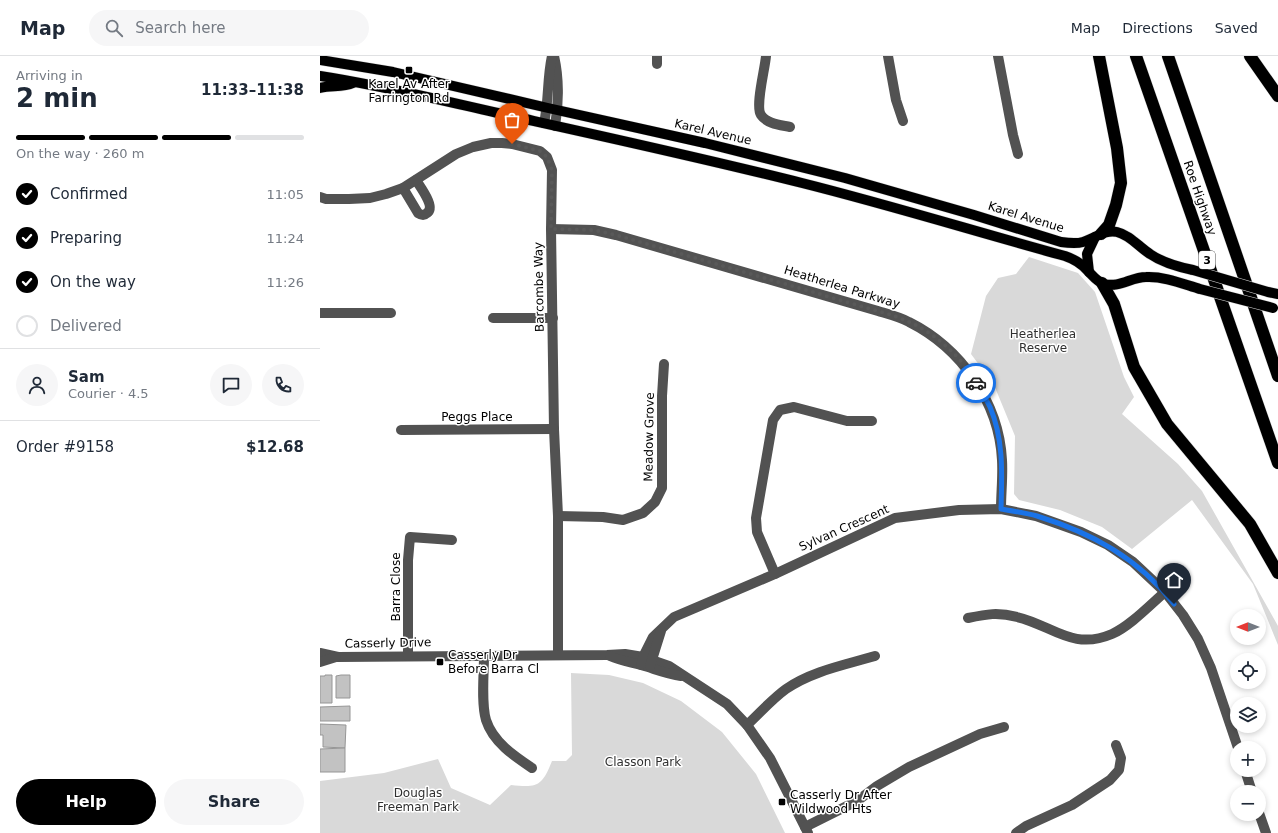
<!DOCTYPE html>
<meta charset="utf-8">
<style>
body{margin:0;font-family:"DejaVu Sans",sans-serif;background:#f6f6f7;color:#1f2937;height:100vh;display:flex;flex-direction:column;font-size:15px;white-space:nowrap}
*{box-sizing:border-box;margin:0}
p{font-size:13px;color:#747a83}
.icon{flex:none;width:22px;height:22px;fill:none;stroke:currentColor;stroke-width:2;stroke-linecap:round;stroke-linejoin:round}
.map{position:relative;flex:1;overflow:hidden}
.drawer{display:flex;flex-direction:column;background:#fff;width:320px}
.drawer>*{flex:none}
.needle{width:26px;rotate:270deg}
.buttons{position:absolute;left:910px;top:553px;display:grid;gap:8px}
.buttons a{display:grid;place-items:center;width:36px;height:36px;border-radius:50%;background:#fff;box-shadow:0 2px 6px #0003;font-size:20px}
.pin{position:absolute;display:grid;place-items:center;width:34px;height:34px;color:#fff;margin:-41px -17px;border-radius:50% 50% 50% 0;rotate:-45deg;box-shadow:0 0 4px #0007}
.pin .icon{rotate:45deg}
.courier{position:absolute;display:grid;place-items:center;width:40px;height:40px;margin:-20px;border:3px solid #1a73e8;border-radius:50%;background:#fff;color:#222;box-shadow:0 1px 5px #0007}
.summary em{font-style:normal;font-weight:700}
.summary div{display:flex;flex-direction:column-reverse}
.summary{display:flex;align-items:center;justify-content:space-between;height:68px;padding:0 16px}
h1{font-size:26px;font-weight:700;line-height:30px}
.bar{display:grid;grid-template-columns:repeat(4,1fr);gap:6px 4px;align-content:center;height:48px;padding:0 16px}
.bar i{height:5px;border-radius:3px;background:#e0e1e3}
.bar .current{background:#000}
.bar p{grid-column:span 4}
.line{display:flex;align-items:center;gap:10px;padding:0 16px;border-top:1px solid #e0e1e3}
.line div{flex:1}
.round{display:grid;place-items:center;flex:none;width:42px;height:42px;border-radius:21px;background:#f6f6f7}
ol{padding:0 16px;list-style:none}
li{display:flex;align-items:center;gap:12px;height:44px}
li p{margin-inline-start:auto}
li .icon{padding:4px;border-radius:50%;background:#000;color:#fff;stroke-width:4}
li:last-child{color:#747a83}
li i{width:22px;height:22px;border:2px solid #e0e1e3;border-radius:50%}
.cta{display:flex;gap:8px;margin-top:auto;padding:8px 16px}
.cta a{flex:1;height:46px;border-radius:24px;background:#000;color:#fff;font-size:16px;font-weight:700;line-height:46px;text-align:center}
.cta a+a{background:#f6f6f7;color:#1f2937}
header{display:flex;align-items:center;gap:24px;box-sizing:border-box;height:56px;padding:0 20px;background:#fff;border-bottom:1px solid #e0e1e3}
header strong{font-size:19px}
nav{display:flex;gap:22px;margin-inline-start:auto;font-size:14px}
.search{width:280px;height:36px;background:#f6f6f7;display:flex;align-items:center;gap:10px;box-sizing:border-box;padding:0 14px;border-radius:22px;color:#747a83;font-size:15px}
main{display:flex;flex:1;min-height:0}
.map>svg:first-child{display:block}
.green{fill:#d9d9d9}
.building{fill:#c2c2c2;stroke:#969696}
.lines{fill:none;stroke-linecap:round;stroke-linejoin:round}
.major-casing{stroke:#dbdbdb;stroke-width:11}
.highway-casing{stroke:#dbdbdb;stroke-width:13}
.minor{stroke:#525252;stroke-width:10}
.major{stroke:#000;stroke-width:10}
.highway{stroke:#000;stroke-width:12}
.major-bridge-casing{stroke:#dbdbdb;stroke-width:11;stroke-linecap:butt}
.major-bridge{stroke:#000;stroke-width:10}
.done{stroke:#595959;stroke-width:4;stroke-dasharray:0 7.2}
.route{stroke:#1a73e8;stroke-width:5}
.poi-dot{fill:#000;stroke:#fff;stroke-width:1.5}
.labels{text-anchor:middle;stroke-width:3;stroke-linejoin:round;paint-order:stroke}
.shield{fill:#fff;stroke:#4c4c4c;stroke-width:1}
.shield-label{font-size:11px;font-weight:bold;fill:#000}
.poi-label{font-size:12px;fill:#000;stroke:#fff;text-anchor:start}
.street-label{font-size:12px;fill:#000;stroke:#fff}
.park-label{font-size:12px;fill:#303030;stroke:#fff}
</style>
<header>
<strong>Map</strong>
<div class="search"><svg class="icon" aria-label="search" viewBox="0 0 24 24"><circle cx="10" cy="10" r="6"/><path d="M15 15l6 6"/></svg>Search here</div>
<nav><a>Map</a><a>Directions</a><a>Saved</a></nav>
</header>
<main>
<section class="drawer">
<div class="summary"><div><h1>2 min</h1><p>Arriving in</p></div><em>11:33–11:38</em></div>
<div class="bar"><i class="current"></i><i class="current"></i><i class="current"></i><i></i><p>On the way · 260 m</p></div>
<ol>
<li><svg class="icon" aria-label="check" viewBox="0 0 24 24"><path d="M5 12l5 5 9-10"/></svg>Confirmed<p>11:05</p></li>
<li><svg class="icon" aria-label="check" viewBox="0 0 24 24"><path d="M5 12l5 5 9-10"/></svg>Preparing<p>11:24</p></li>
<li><svg class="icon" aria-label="check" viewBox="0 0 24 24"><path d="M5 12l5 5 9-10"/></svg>On the way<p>11:26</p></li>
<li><i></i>Delivered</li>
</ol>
<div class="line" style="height:72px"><a class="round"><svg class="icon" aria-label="person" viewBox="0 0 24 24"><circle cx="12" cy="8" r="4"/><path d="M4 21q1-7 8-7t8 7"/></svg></a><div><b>Sam</b><p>Courier · 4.5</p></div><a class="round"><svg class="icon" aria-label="chat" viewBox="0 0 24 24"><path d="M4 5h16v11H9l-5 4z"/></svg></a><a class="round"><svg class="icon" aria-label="phone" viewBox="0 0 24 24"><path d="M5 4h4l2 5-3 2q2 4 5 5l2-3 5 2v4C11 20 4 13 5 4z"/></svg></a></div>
<div class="line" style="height:52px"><div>Order #9158</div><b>$12.68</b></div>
<div class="cta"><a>Help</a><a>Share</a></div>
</section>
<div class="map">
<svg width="958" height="777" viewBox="0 0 958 777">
<rect width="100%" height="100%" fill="#fff"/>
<g class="green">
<polygon points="709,201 758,217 775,236 804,321 814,341 802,358 858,408 882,435 958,570 958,589 933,528 872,444 812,493 782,471 740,454 699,444 694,438 695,380 674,329 651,298 666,240 678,222 696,218"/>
<path d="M251,617L289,619L323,627L361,645L402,676L436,718L465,777H0V725L64,717L118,703L131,732L170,749L191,729C218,732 222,730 232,705H246L252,699Z"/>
</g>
<g class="building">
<polygon points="5,619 12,619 12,647 0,647 0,620 5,620"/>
<polygon points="21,619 30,619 30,642 16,642 16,620"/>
<polygon points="30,650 30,665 0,665 0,651"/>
<polygon points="0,668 26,669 25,692 3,691 3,679 0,679"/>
<polygon points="25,692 25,716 0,716 0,693"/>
</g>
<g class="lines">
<defs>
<g id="major">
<path d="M0,4L73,16L228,52L385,87L525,122L654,159L741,186C748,187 756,188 763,186C774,183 785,173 797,176C810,179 819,191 830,198C843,207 858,211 873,214"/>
<path d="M0,20C66,30 131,47 196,61C291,82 387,103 482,127C570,149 657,176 745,200C754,203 762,208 768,215C774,221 776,225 784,228C800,232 811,221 826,221C844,220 863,228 880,233"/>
<path d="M0,32C12,29 22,32 33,27"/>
<polyline points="769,216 767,198 775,181"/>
<polyline points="948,236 958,238"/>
</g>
<g id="highway">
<polyline points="779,0 797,92 801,127 796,149 789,169 781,178"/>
<polyline points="816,0 958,407"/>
<polyline points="848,0 958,320"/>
<polyline points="930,0 958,40"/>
<polyline points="782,227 794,248 814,311 847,368 930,468 958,517"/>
</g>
</defs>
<use href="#major" class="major-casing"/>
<use href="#highway" class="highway-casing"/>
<g class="minor">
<path d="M234,0C239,21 239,48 235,70"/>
<polyline points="337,0 337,8"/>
<path d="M446,0C445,13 435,50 441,59C447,68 461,69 470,71"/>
<polyline points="568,0 576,44 583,65"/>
<polyline points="678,0 693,79 698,98"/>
<path d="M224,67C229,45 227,22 232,0"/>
<path d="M83,132L98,157C101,159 104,160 107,157C116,151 100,131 96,124"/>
<polyline points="0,141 6,143 29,143 50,142 66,138 83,132 136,98 153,91 171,87 182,87 192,88 220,95 227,101 232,114 231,173 234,373 238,460 238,599"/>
<path d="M231,173L274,174L296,179L558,255C568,258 580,261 589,266C641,292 679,346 682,404C683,420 681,437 681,453"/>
<polyline points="0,257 71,257"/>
<polyline points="173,262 233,262"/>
<polyline points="81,374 234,373"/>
<polyline points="238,460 283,461 303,464 323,457 335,446 342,432 342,340 344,308"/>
<polyline points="455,518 437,476 436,462 453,364 460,354 474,351 527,365 552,365"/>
<path d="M648,562C667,558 678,556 697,561C732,569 752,595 792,578C810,570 830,549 845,536"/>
<polyline points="0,597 18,601 287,599 305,598 323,601 349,610 407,648 427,669 450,702 488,777"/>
<polyline points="88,600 88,504 90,481 132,484"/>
<path d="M164,600C164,618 161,647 166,664C173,686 194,700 212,712"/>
<path d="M290,600C301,605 310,606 321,609C335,613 347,618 361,620"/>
<polyline points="0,606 16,601"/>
<polyline points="321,609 323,601 333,581 354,561 455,518 575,462 639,454 681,453 716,460 761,476 788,489 813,506 845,536 863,559 878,583 891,612 918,692"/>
<polyline points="330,610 341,575"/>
<path d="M427,669C440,657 452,643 466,633C492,615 525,609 555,600"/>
<polyline points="925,714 932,736"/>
<polyline points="939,757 946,777"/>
<polyline points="485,771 537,745 557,730 589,711 660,678 684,671"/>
<polyline points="696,777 706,770 752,749 790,724 799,714 801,702 796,689"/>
</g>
<use href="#major" class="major"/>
<use href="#highway" class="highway"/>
<defs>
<g id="major-bridge">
<polyline points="873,214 948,236"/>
<polyline points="880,233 953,252"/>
</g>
</defs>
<use href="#major-bridge" class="major-bridge-casing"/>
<use href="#major-bridge" class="major-bridge"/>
</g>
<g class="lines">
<path class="done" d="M192,88L220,95L227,101L232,114L231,173L274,174L296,179L558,255C568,258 578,261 587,265C614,276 643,302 656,327"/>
<path class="route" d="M656,327C661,335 666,343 670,351C684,384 682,419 681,453C693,455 706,457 717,460C772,477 818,502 854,548"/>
</g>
<g class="poi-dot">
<rect x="85" y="10" width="8" height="8" rx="2"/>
<rect x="116" y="602" width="8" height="8" rx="2"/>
<rect x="458" y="742" width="8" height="8" rx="2"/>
</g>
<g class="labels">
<rect class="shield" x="879" y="195" width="16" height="18" rx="3"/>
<g class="shield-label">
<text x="887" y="208">3</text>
</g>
<g class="poi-label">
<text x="89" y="32" text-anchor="middle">Karel Av After<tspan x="89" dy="14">Farrington Rd</tspan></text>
<text x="128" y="603">Casserly Dr<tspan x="128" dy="14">Before Barra Cl</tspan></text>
<text x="470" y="743">Casserly Dr After<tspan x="470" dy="14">Wildwood Hts</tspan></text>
</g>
<g class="street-label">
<text transform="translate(393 76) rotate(13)" y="4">Karel Avenue</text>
<text transform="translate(880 142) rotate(71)" y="4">Roe Highway</text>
<text transform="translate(706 161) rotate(17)" y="4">Karel Avenue</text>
<text transform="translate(219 231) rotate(-91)" y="4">Barcombe Way</text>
<text transform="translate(522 231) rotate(17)" y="4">Heatherlea Parkway</text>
<text x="157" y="365">Peggs Place</text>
<text transform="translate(329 381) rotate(-89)" y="4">Meadow Grove</text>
<text transform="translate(524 472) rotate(-24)" y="4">Sylvan Crescent</text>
<text transform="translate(76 531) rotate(-90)" y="4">Barra Close</text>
<text transform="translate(68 587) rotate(-1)" y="4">Casserly Drive</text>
</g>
<g class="park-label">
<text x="723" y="282">Heatherlea<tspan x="723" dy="14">Reserve</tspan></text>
<text x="323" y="710">Classon Park</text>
<text x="98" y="741">Douglas<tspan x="98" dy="14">Freeman Park</tspan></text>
</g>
</g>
</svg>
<div class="buttons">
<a><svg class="needle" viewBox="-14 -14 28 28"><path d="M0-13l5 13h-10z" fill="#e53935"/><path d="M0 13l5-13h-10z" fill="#747a83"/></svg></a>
<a><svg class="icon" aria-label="locate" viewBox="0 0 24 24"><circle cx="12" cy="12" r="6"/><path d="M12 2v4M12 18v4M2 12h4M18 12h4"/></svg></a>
<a><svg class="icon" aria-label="layers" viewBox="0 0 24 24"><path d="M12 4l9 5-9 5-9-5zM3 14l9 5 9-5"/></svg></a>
<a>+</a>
<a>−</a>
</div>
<div class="pin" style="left:192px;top:88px;background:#ea580c"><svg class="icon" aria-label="bag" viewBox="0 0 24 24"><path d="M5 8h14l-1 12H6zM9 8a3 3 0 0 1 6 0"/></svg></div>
<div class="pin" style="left:854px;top:548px;background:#1f2937"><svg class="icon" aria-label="home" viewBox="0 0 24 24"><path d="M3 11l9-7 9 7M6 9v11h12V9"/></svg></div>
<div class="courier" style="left:656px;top:327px"><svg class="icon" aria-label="car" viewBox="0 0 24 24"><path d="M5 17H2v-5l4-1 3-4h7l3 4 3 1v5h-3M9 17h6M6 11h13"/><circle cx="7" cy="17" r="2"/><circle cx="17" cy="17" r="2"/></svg></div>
</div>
</main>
